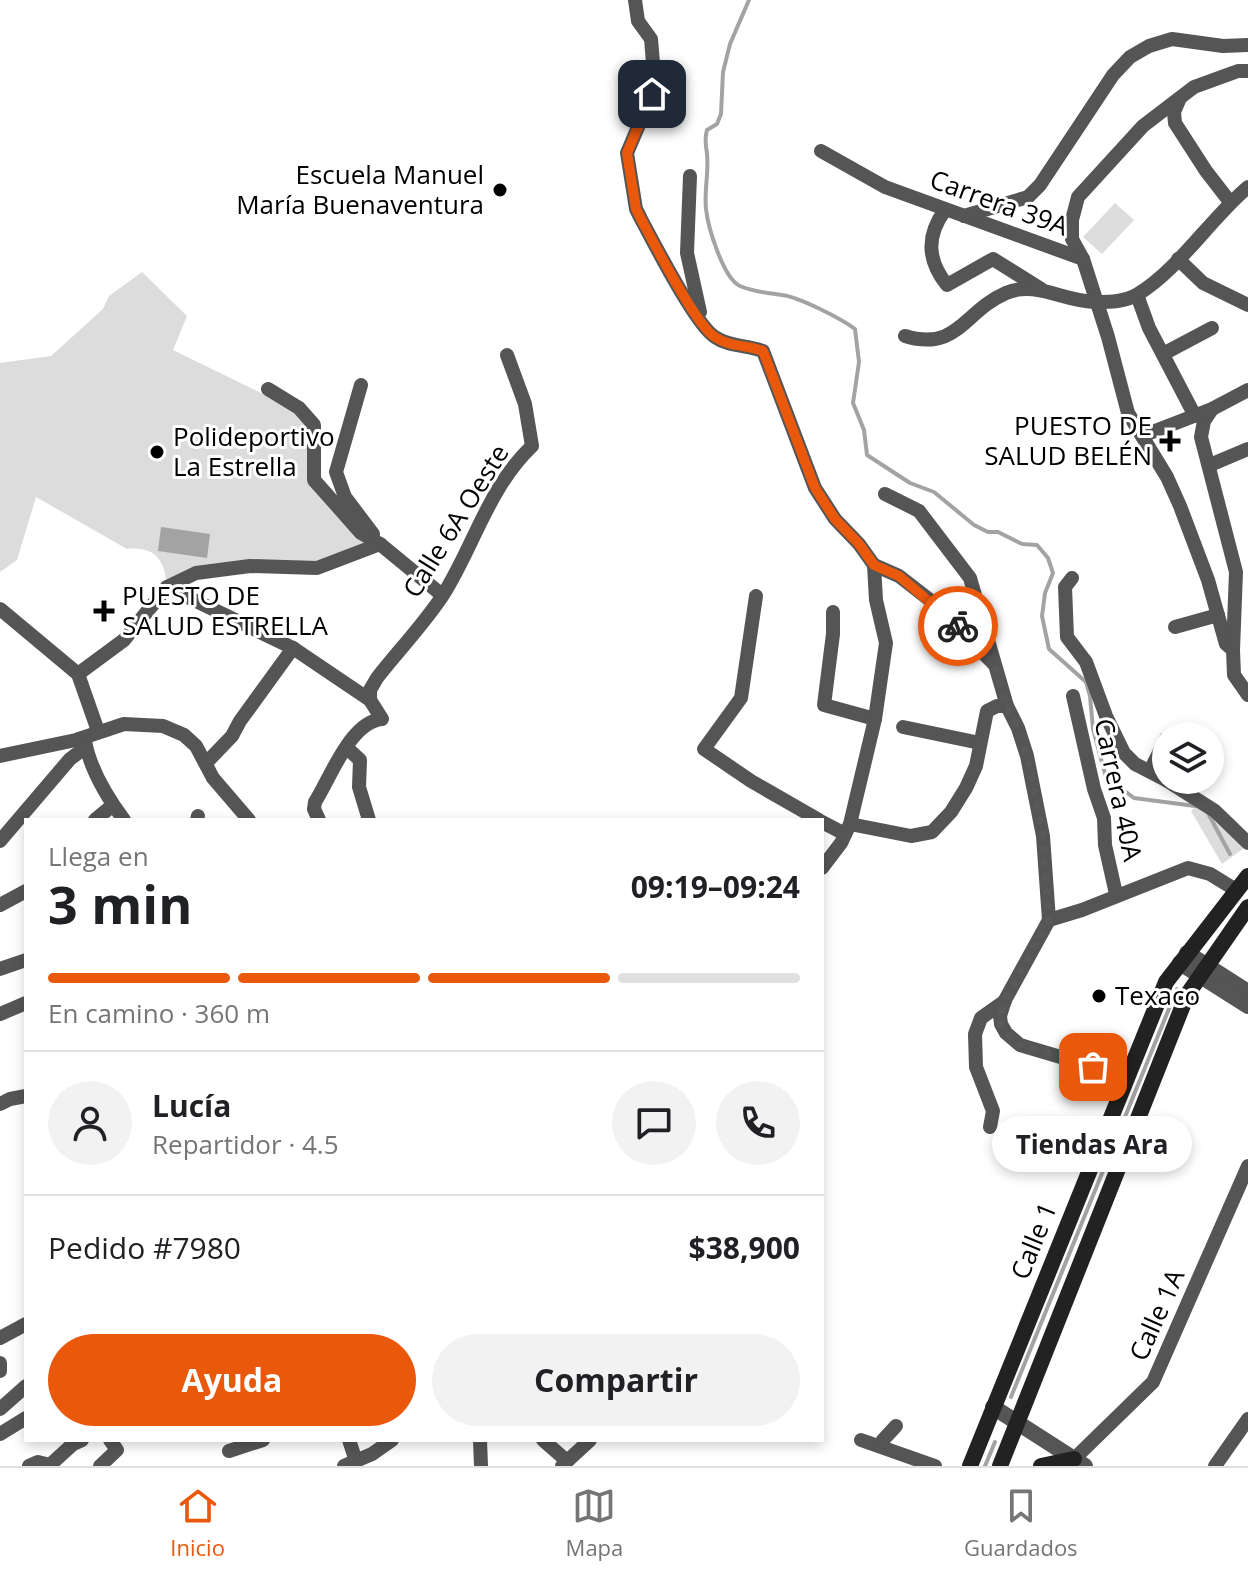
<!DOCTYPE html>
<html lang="es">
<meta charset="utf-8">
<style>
body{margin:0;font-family:"Open Sans",sans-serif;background:#f2f2f2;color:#202124;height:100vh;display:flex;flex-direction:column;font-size:30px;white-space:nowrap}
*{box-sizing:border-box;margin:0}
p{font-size:26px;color:#757577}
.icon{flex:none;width:44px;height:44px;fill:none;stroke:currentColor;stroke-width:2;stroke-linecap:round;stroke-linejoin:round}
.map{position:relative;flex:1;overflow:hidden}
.panel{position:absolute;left:24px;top:818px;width:800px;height:624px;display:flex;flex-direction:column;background:#fff;border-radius:0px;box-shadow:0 4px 12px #0003}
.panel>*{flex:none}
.buttons{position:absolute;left:1152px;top:722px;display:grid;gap:16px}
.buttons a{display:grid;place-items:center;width:72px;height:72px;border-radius:50%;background:#fff;box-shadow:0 4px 12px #0003;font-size:40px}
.pin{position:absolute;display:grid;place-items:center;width:68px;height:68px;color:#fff;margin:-34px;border-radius:16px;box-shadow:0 4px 12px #0006}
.courier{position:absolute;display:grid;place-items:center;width:80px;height:80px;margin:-40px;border:6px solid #ea580c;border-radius:50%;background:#fff;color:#222;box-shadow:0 2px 10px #0007}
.bubble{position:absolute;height:56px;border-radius:28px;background:#fff;box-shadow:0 4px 12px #0003;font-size:26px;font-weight:700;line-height:56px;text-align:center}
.head em{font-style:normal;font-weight:700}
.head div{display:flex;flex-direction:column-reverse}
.head{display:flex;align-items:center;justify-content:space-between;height:136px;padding:0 24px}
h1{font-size:52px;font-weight:700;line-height:60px}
.bar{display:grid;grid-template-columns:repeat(4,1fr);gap:12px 8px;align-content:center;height:96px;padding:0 24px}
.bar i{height:10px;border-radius:6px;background:#e0e0e0}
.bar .active{background:#ea580c}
.bar p{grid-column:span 4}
.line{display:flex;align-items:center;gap:20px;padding:0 24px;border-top:2px solid #e0e0e0}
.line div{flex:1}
.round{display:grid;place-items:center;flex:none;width:84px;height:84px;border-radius:42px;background:#f2f2f2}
.cta{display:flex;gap:16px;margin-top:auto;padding:16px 24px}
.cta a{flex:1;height:92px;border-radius:48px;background:#ea580c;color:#fff;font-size:32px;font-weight:700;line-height:92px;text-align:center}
.cta a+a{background:#f2f2f2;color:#202124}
.tab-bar{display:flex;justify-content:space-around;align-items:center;height:112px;border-top:2px solid #e0e0e0;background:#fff;font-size:22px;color:#757577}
.tab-bar a{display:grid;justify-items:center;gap:4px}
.tab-bar .active{color:#ea580c}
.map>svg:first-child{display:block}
.green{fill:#dcdcdc}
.water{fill:#a3a3a3}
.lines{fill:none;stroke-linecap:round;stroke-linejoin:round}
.stream{stroke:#a3a3a3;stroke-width:4}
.minor{stroke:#555;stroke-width:14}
.tertiary{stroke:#555;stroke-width:16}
.secondary{stroke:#222;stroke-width:16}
.done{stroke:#595959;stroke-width:8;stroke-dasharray:0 14.4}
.route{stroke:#ea580c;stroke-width:10}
.poi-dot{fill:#000;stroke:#fff;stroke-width:3}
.labels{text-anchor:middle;stroke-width:6;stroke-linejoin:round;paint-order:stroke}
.poi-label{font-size:26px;fill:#000;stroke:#fff;text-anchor:start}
.street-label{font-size:26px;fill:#000;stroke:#fff}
</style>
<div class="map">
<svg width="1248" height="1466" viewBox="0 0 1248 1466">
<rect width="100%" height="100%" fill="#fff"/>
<g class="green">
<polygon points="1115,203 1134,220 1102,254 1083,237"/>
<path d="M142,272L187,316L173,350L265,395L314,425V480L380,544L317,568L250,566L167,587C165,561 156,546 127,549L36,497L17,560L0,572V363L51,356L103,309L109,296Z"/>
<polygon points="1200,803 1247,846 1222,864 1191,811"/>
</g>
<polygon class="water" points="161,527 210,534 207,558 158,551"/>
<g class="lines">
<g class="stream">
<path d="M749,0L730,44L723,72L721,114L717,124L707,130C704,140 706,144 707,154C709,172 704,191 706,209C708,227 723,278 740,286C753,292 769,293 782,295C799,297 842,319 855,329L859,362L853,403L864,430L867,455L910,483L934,492L974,525L988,532H998L1022,544L1037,545L1048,558L1053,573L1045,593L1042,616L1049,649L1086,682L1090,696L1093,729L1106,777L1134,798L1195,806"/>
<polyline points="1209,815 1230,854"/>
<polyline points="1011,1397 1177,989"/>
<polyline points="985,1466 995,1442"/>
</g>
<g class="minor">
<path d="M635,0L638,21L651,39L653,63L652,94L627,153L636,209L641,219C654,243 696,326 715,337C729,347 748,345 763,351L815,488L835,519L859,544L874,565L899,576L935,604L994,664"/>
<polyline points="1248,71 1238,71 1194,87 1143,126 1078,197 1072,220 1072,239 1083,259 1108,337 1128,413 1167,477 1180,506 1208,580 1226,644 1233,650 1234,675 1248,695"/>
<polyline points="1180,98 1174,112 1175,123 1206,171 1230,202"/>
<polyline points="821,151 885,187 1083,259"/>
<polyline points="690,176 687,253 700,312"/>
<path d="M945,210C926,236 927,260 947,285L993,259L1041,289"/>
<polyline points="964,216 1028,197 1040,185 1113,75 1130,57 1149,46 1172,39 1223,46 1248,45"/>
<polyline points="1178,259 1203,283 1248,305"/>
<polyline points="1137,295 1149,328 1195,416"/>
<path d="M905,336C958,352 964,311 1006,293C1036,280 1064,302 1096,302C1110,302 1125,302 1138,294C1178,270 1211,218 1248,187"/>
<polyline points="1163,354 1212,328"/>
<polyline points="361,385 336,472 345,497 373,534"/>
<polyline points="268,389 299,408 314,425 314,480 361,533 380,544 442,595"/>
<polyline points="1212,409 1204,421 1201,437 1236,572 1233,650"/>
<polyline points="1142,436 1212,409 1248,390"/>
<polyline points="1210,465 1248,449"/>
<polyline points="885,494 919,511 970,578 1007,706 1018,728 1027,756 1043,836 1049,920 1005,1000 1000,1016 1001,1024 1006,1033 1020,1045 1128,1077"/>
<polyline points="1072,578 1065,587 1067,637 1086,662 1106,716 1124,753 1135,764 1166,780"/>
<path d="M167,587L293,648L370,700L382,719C350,722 331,777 315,802L314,809L319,820"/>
<polyline points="756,596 741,698 704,749 751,781 819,820"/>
<polyline points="0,609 78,674 98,731"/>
<polyline points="833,612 833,634 824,705 875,719"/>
<polyline points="1175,627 1218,615"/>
<polyline points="78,674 124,640 167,587 196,573 250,566 317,568 380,544"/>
<polyline points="1073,696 1094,789 1104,818 1105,845 1116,894"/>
<path d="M370,700V690L377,678C398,651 424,624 443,595C474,546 488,488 532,446L525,404L507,355"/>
<polyline points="903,727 980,743"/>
<path d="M85,741C90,769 107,797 124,820"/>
<polyline points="347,748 360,760 359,787 369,820"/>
<polyline points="0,756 76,740 124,724 163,726 184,735 196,746 213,778 249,820"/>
<polyline points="206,763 232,736 240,721 293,648"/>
<polyline points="1150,771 1166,739"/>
<polyline points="1166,780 1215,811 1248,843"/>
<polyline points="95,820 113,805"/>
<polyline points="197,820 198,816"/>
<polyline points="822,822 845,834"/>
<polyline points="850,824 911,836 932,832 951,812 966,788 976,766 987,711 997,706 1007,706"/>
<polyline points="0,841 70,759 86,747"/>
<polyline points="822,868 841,843 850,824 875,719 886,643 876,600 874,565"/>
<polyline points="0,905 26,891"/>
<polyline points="1049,920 1082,910 1188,868 1210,874 1236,890"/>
<polyline points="0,969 26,960"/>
<polyline points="0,1014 26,1003"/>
<polyline points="0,1104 10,1099 26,1096"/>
<polyline points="990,1127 993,1111 976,1067 975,1034 981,1018 1005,1001"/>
<polyline points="0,1338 26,1324"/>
<polyline points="0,1363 0,1371"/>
<polyline points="0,1409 26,1386"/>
<polyline points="0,1434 26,1418"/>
<polyline points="349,1440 356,1461"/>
<polyline points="480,1440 481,1466"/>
<polyline points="543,1440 567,1461"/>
<polyline points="861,1440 935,1466"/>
<polyline points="880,1446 883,1440 896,1426"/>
<polyline points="229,1451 263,1440"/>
<polyline points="1074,1459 1153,1382 1248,1166"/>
<polyline points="29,1466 38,1462 50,1465"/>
<polyline points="49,1466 73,1444 82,1440"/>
<polyline points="100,1466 117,1450 110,1440"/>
<polyline points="344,1466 372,1454 392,1440"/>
<polyline points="562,1466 590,1440"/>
<polyline points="1215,1466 1248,1419"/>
</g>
<g class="tertiary">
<polyline points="1187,953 1248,992"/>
<polyline points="1180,963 1248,1006"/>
<polyline points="993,1407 1085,1466"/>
</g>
<g class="secondary">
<polyline points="970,1466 1166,982 1248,876"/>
<polyline points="1000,1466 1187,995 1248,907"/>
<polyline points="1041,1466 1074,1459"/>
</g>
</g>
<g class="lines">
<polyline class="done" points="958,626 994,664 1007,706 1018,728 1027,756 1043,836 1049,920 1005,1000 1000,1016 1001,1024 1006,1033 1020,1045 1093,1067"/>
<path class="route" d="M652,94L627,153L636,209L641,219C654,243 696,326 715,337C729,347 748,345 763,351L815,488L835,519L859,544L874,565L899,576L958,626"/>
</g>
<g class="poi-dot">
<circle cx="500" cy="190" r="8"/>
<path d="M1166 429h8v8h8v8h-8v8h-8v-8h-8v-8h8z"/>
<circle cx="157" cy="452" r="8"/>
<path d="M100 599h8v8h8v8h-8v8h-8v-8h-8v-8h8z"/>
<circle cx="1099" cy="996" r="8"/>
</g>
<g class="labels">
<g class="poi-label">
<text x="484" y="184" text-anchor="end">Escuela Manuel<tspan x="484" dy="30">María Buenaventura</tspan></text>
<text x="1152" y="435" text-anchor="end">PUESTO DE<tspan x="1152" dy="30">SALUD BELÉN</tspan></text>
<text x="173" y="446">Polideportivo<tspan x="173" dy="30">La Estrella</tspan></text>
<text x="122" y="605">PUESTO DE<tspan x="122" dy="30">SALUD ESTRELLA</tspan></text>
<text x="1115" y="1005">Texaco</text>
</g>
<g class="street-label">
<text transform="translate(999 203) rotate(20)" y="9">Carrera 39A</text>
<text transform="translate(456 521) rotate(-58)" y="9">Calle 6A Oeste</text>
<text transform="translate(1118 790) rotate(78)" y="9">Carrera 40A</text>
<text transform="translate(1034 1241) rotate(-68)" y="9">Calle 1</text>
<text transform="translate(1157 1315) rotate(-66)" y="9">Calle 1A</text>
</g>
</g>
</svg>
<div class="buttons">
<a><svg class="icon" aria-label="layers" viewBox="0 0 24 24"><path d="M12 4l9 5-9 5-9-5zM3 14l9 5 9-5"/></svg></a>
</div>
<div class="pin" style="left:1093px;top:1067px;background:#ea580c"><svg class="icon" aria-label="bag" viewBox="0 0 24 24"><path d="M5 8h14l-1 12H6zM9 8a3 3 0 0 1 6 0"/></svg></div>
<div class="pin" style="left:652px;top:94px;background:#1f2937"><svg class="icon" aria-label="home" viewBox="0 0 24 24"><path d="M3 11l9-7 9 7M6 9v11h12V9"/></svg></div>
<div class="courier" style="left:958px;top:626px"><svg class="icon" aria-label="bike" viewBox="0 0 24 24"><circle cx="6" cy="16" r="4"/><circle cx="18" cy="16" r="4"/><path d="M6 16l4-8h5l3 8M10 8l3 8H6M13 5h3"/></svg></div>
<div class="bubble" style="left:992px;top:1116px;width:200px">Tiendas Ara</div>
<section class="panel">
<div class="head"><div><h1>3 min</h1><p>Llega en</p></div><em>09:19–09:24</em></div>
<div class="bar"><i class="active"></i><i class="active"></i><i class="active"></i><i></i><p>En camino · 360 m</p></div>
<div class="line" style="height:144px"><a class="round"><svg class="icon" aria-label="person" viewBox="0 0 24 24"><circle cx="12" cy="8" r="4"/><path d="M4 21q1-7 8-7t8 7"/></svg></a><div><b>Lucía</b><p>Repartidor · 4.5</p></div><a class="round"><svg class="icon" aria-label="chat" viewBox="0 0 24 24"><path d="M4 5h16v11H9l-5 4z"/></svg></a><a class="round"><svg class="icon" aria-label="phone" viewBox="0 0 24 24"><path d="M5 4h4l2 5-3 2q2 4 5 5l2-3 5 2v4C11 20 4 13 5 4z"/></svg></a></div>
<div class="line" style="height:104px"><div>Pedido #7980</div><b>$38,900</b></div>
<div class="cta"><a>Ayuda</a><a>Compartir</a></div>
</section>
</div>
<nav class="tab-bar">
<a class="active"><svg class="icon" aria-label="home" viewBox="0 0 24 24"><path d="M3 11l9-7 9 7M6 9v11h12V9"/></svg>Inicio</a>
<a><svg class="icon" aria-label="map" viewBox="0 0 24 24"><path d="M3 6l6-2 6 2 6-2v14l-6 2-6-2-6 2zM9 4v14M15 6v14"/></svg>Mapa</a>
<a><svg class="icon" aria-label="saved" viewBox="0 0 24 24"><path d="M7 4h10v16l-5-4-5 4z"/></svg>Guardados</a>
</nav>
